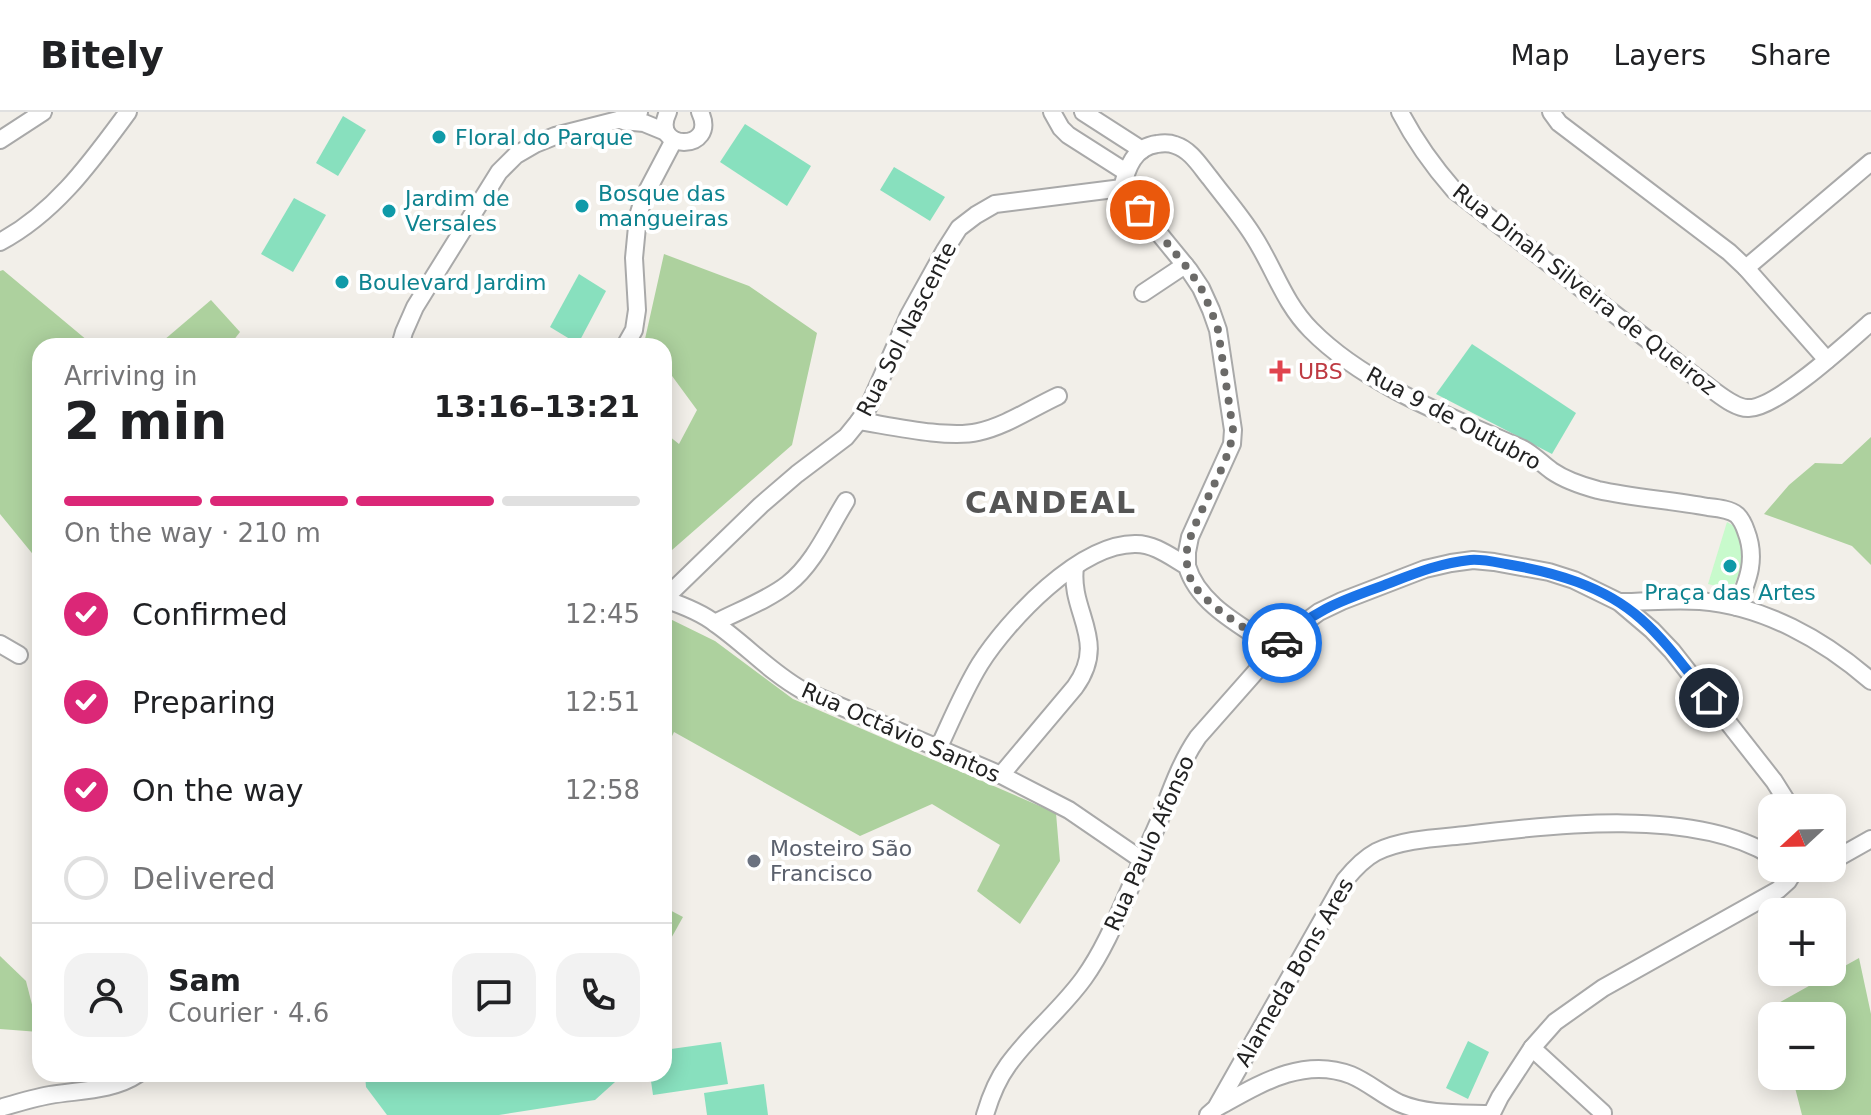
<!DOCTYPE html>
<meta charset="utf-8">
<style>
body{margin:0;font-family:"DejaVu Sans",sans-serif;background:#f2f2f2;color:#202124;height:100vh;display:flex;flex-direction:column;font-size:30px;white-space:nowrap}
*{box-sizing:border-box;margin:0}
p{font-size:26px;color:#757577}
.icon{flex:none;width:44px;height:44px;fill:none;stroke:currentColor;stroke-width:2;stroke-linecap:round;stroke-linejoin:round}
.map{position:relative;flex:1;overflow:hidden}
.side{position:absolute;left:32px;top:226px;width:640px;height:744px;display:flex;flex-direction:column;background:#fff;border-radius:24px;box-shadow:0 4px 20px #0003}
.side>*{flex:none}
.needle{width:52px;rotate:248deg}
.controls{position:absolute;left:1758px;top:682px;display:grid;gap:16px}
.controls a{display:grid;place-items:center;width:88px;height:88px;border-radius:16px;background:#fff;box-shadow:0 4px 20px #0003;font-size:40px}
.pin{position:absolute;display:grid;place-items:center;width:68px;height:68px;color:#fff;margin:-34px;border:4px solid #fff;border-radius:50%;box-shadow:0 2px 8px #0007}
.courier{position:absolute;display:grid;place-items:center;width:80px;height:80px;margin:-40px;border:6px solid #1a73e8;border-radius:50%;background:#fff;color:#222;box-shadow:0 2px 10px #0007}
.overview em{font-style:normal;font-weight:700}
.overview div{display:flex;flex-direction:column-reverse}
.overview{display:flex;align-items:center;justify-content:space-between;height:136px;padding:0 32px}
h1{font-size:52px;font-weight:700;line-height:60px}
.bar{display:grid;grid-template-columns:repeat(4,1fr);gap:12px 8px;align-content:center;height:96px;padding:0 32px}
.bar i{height:10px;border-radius:6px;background:#e0e0e0}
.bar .current{background:#db2777}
.bar p{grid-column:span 4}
.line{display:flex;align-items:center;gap:20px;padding:0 32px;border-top:2px solid #e0e0e0}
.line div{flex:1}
.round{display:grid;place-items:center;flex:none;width:84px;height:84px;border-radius:24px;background:#f2f2f2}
ol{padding:0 32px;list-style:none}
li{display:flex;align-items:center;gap:24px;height:88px}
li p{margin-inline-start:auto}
li .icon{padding:8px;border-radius:50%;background:#db2777;color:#fff;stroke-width:4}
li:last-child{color:#757577}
li i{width:44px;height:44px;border:4px solid #e0e0e0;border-radius:50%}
header{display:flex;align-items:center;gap:48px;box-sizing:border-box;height:112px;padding:0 40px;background:#fff;border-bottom:2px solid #e0e0e0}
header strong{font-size:38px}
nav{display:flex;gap:44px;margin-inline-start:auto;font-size:28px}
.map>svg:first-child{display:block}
.forest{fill:#add19e}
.park{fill:#c8facc}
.pitch{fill:#88e0be}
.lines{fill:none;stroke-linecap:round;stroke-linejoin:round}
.street-casing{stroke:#a9a9a9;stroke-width:20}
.street{stroke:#fff;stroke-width:16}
.done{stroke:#6b6a68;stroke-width:8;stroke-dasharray:0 14.4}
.route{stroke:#1a73e8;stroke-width:10}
.culture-dot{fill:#0f9aa8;stroke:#fff;stroke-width:3}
.health-dot{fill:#e0444e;stroke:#fff;stroke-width:3}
.worship-dot{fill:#6b7280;stroke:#fff;stroke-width:3}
.labels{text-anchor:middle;stroke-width:8;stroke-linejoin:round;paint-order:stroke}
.culture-label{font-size:22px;fill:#0d838f;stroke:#fff;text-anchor:start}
.street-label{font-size:22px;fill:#222;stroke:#fff}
.health-label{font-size:22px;fill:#be3a42;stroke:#fff;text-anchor:start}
.worship-label{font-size:22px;fill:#5b616d;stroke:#fff;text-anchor:start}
.district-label{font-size:30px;font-weight:bold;letter-spacing:2px;fill:#555;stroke:#fff}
</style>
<header>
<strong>Bitely</strong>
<nav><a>Map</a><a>Layers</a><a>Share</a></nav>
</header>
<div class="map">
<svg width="1871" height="1003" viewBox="0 0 1871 1003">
<rect width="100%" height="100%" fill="#f2efe9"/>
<g class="forest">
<polygon points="664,142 749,174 817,221 792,333 672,438 664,425 664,320 679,332 697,298 664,253 664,234 650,234 645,227"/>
<polygon points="3,158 94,234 40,234 40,451 0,402 0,159"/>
<polygon points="211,188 240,220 229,234 157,234"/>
<polygon points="1871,325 1871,453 1852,434 1764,402 1789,373 1815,351 1842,352"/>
<polygon points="664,504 715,529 793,587 1056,701 1060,749 1020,812 977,779 1000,733 932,692 860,724 674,620 664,641"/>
<polygon points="664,795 683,805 664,839"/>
<polygon points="0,844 26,869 39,920 0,917"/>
<polygon points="1859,846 1871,902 1871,1003 1802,1003 1792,964 1832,964 1832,904 1775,904 1773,894"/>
</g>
<polygon class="park" points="1727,410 1741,418 1744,449 1732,478 1708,472"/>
<g class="pitch">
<polygon points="343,4 366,18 338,64 316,51"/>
<polygon points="745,12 811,54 787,94 720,50"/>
<polygon points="894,55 945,85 930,109 880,78"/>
<polygon points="294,86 326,103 293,160 261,142"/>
<polygon points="579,162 606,179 578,232 550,215"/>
<polygon points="1472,232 1576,301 1552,342 1436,282"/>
<polygon points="1468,929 1489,940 1468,987 1446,976"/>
<polygon points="721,930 728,972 653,983 650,962 664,962 664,938"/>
<polygon points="365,962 617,962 615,970 595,988 499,1003 387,1003 366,975"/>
<polygon points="764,972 768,1003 707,1003 704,981"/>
</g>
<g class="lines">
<defs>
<g id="street">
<path d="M668,0C649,40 719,40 700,0"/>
<polyline points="1052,0 1061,16 1068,23 1126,60"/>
<polyline points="1083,0 1142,38"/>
<path d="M1400,0C1415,29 1433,54 1454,78L1710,276C1720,283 1736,297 1749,296C1777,296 1848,230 1871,210"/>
<polyline points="1551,0 1559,11 1729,140 1746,156 1827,248"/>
<polyline points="623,9 644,11 666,20"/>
<polyline points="0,28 43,0"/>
<path d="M1122,76C1127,56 1134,35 1157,32C1163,31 1170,31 1175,33C1191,38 1200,54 1210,66C1225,86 1241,104 1254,125C1274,156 1284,191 1311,218C1365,273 1453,306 1523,337C1534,343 1542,352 1552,359C1565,368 1583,374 1598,378C1634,386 1671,388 1708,395C1717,396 1730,397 1737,403C1741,407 1744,413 1746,419C1757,447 1748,468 1737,495"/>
<polyline points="1122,76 1189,158 1201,176 1211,198 1218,218 1233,318 1232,332 1190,425 1187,440 1187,454"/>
<path d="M0,130C56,100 91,50 128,0"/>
<polyline points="1746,156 1871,50"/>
<polyline points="1143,181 1185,153"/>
<polyline points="400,234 404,220 415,195 499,60 516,43 535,32 555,24 618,8 639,0"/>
<polyline points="625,234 634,218 637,198 634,146 638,104 644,85 674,28"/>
<path d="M859,309C891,314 948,327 978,320C1006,314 1032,296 1058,284"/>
<polyline points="664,487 761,393 797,362 846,325 859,309 869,294 909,203 945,138 959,116 976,103 995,92 1122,76"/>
<path d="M664,487C682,493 701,500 716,512C746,533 770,560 802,578L1001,663L1069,698L1142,748"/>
<path d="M1619,490C1646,490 1673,487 1700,489C1764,494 1824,528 1871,569"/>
<path d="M715,511C738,499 768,488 788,472C814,452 829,416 846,389"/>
<polyline points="0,532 19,543"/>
<path d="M939,635C952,607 964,578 980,552C1008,508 1080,431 1136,432C1155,432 1171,445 1187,454C1198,493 1244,515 1276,537"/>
<path d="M1001,663L1075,575C1109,528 1069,501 1075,455"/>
<polyline points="1832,749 1871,727"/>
<path d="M1791,756C1799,761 1811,760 1819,756"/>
<polyline points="1532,936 1603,1001"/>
<path d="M1218,995C1258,973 1303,944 1351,963C1368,970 1382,983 1399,991C1427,1003 1461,1001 1491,1002"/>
<path d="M0,996C17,991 33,986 50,983C79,978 113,979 138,962"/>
<path d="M985,1003C990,986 997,968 1008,953C1030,922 1061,898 1084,866C1104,838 1117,806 1131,774C1140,752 1150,730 1160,707C1171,679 1180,651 1198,625L1289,522L1319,500L1342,489L1425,457L1451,451L1473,448L1494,450L1549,460L1574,468L1619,490L1652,518L1672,539L1774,669L1791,696"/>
<path d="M1208,1003L1216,996L1345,768C1354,757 1363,747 1376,740C1403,727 1437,726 1466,723C1554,712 1695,696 1772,744"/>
<polyline points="1491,1003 1500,985 1532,936 1555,910 1603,876 1778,778 1788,769 1796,756"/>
</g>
</defs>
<use href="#street" class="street-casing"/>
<use href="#street" class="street"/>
</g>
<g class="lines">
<path class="done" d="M1140,98L1189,158L1201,176L1211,198L1218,218L1233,318C1231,340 1220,360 1210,381C1202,399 1191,418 1187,438C1186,447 1187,459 1191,468C1202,492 1253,521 1276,537L1282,531"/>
<path class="route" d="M1282,531C1307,500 1346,487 1382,474C1411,463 1439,451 1470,448C1482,447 1495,450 1506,452C1554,460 1604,474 1641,507C1667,530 1687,559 1709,586"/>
</g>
<g class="culture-dot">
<circle cx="439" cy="25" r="8"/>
<circle cx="582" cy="94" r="8"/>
<circle cx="389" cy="99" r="8"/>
<circle cx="342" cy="170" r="8"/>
<circle cx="1730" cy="454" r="8"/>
</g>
<path class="health-dot" d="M1276 247h8v8h8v8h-8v8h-8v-8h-8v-8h8z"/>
<circle class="worship-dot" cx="754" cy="749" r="8"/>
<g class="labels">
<g class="culture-label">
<text x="455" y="33">Floral do Parque</text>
<text x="598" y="89">Bosque das<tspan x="598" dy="25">mangueiras</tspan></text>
<text x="405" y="94">Jardim de<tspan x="405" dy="25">Versales</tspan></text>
<text x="358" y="178">Boulevard Jardim</text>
<text x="1730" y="488" text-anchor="middle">Praça das Artes</text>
</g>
<g class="street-label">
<text transform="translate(1585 177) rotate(38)" y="8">Rua Dinah Silveira de Queiroz</text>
<text transform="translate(906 217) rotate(-63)" y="8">Rua Sol Nascente</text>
<text transform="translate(1454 306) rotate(28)" y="8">Rua 9 de Outubro</text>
<text transform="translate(901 620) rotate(24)" y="8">Rua Octávio Santos</text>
<text transform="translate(1149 731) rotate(-66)" y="8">Rua Paulo Afonso</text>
<text transform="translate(1294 860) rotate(-60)" y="8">Alameda Bons Ares</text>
</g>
<g class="health-label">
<text x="1298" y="267">UBS</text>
</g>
<g class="worship-label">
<text x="770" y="744">Mosteiro São<tspan x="770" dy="25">Francisco</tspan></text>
</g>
<g class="district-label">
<text x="1051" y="401">CANDEAL</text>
</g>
</g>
</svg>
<div class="controls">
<a><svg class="needle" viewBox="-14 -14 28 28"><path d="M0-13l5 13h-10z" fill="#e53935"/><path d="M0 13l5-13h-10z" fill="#757577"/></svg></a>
<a>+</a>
<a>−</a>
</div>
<div class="pin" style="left:1140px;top:98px;background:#ea580c"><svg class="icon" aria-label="bag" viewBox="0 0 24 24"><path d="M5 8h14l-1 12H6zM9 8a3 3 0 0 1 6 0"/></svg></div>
<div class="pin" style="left:1709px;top:586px;background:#1f2937"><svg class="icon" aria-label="home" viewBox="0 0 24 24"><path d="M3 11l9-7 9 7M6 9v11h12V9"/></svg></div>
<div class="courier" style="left:1282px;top:531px"><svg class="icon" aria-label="car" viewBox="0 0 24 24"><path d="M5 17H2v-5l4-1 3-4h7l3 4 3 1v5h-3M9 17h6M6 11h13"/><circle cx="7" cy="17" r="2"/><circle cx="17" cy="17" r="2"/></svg></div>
<section class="side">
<div class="overview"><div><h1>2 min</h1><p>Arriving in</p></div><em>13:16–13:21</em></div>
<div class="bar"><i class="current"></i><i class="current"></i><i class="current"></i><i></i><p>On the way · 210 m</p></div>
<ol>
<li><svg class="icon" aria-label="check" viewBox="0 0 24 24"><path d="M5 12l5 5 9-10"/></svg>Confirmed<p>12:45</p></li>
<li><svg class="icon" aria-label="check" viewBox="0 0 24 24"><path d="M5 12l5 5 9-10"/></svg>Preparing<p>12:51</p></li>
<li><svg class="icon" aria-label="check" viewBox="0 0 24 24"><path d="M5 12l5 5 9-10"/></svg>On the way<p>12:58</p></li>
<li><i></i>Delivered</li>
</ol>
<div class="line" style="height:144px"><a class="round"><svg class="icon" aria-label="person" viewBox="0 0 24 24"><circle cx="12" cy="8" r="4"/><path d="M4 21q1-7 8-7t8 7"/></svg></a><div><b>Sam</b><p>Courier · 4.6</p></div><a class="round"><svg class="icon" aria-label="chat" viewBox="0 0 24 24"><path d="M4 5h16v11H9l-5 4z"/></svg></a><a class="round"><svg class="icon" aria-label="phone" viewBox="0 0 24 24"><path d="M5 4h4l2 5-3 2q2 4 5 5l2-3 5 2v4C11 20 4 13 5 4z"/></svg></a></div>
</section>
</div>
